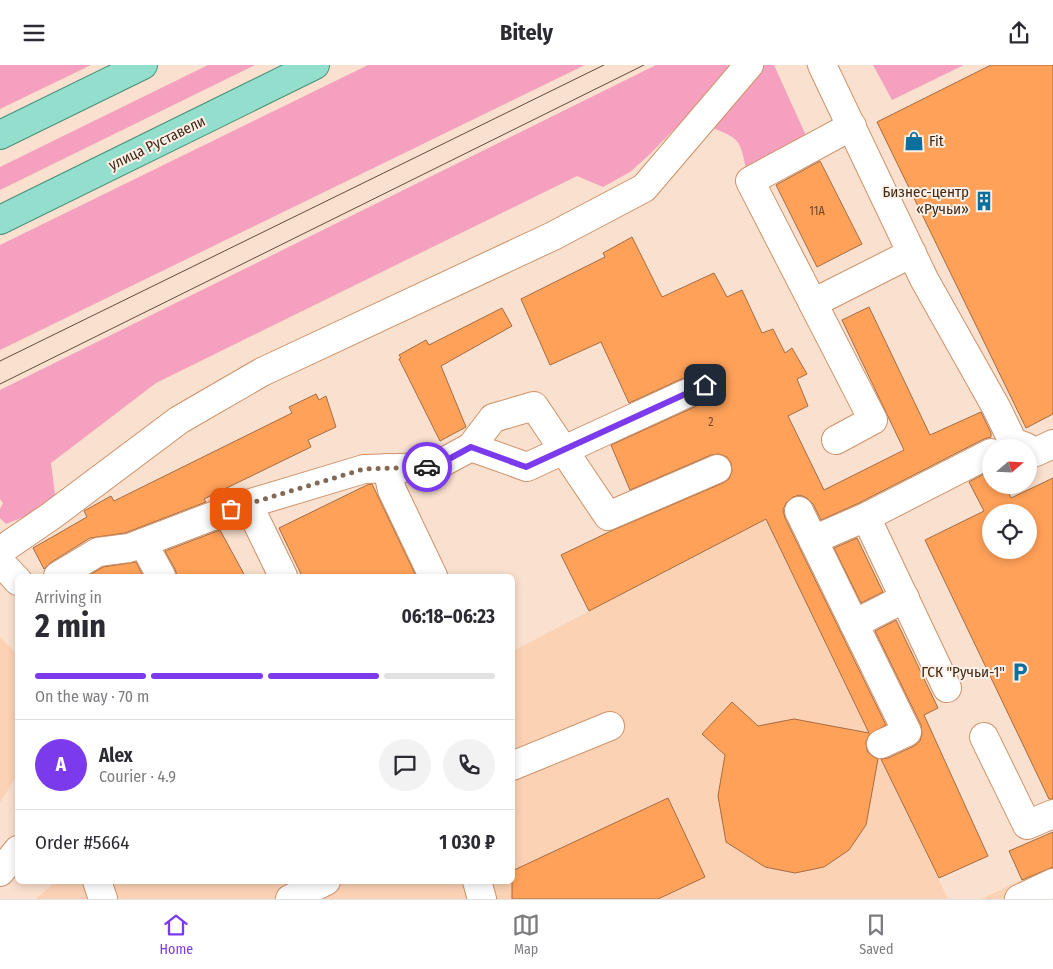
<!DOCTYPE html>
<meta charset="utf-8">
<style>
body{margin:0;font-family:"Fira Sans Condensed",sans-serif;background:#f2f2f3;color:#2b2b33;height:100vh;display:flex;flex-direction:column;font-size:19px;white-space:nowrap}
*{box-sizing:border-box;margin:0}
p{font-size:16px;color:#7c7c81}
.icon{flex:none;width:28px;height:28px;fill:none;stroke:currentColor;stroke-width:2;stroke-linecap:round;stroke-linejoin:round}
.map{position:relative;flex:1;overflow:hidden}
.side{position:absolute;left:15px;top:509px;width:500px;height:310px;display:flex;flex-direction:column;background:#fff;border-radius:8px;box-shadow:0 2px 8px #0003}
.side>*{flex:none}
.needle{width:32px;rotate:71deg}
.tools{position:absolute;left:982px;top:374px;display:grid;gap:10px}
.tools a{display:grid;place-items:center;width:55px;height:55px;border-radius:50%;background:#fff;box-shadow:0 2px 8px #0003;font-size:25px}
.pin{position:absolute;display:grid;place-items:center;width:42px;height:42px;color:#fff;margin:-21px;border-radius:10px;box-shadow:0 2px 8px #0006}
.courier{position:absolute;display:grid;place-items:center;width:50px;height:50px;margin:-25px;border:4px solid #7c3aed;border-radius:50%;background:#fff;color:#222;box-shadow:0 1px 6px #0007}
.headline em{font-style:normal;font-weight:700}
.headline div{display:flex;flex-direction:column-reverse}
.headline{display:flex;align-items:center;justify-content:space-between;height:85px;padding:0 20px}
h1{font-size:32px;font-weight:700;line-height:38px}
.bar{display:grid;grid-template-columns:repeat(4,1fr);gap:8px 5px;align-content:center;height:60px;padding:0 20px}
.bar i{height:6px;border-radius:4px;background:#e1e1e2}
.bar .on{background:#7c3aed}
.bar p{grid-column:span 4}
.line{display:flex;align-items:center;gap:12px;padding:0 20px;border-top:1px solid #e1e1e2}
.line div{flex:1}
.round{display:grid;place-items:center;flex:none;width:52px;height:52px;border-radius:26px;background:#f2f2f3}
header{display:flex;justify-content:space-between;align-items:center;height:65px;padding:0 20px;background:#fff;font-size:22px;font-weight:700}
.tab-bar{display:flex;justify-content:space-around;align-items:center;height:70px;border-top:1px solid #e1e1e2;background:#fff;font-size:14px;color:#7c7c81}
.tab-bar a{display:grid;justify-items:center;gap:2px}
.tab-bar .on{color:#7c3aed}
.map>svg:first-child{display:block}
.built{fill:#fcd2b5}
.green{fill:#f5a0bf}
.building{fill:#ffa159;stroke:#a56c42;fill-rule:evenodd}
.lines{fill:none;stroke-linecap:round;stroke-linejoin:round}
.minor-casing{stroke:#ce9268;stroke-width:30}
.major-casing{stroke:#489078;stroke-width:30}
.minor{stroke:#fff;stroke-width:28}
.major{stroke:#94dece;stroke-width:28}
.tram{stroke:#654c3a;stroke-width:1}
.done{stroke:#826957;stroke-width:5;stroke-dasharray:0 9}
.route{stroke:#7c3aed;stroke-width:6}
.labels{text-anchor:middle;stroke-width:4;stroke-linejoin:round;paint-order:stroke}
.number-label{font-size:12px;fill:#704728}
.poi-label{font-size:15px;fill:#412917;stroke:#fdf0e7;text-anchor:end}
.street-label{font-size:15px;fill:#412917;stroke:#fdf0e7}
</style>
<header><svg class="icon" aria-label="menu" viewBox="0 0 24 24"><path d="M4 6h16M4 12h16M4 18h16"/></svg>Bitely<svg class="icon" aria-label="share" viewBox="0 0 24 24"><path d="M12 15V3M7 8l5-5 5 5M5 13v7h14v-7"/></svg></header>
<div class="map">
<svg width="1053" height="834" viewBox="0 0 1053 834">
<rect width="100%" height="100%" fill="#fae0ce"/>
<g class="built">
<polygon points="766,454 948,834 36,834 56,816 512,816 513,586"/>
<polygon points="0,572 18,590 17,710 0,738"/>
<polygon points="1053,802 1053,834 981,834 1022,815"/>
</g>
<g class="green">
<polygon points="0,0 91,0 0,44"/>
<polygon points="208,0 255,0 0,125 0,102"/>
<polygon points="368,0 585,0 0,285 0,180"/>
<polygon points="656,0 732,0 704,34 650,89 630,107 603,122 577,111 156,318 51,398 55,430 34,448 6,459 0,453 0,444 3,438 0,434 0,325"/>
<path d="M761,0H774L808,75L747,108C739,73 742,75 708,61Z"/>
<polygon points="873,0 964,0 892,35"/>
</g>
<g class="building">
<polygon points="991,0 1053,0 1053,349 1026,363 877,57"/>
<polygon points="820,96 862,179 817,202 776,120"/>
<polygon points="632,172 662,232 714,208 727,232 742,225 762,268 773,264 785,288 792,283 807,309 797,314 808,341 788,351 824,425 904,385 842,255 869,242 930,370 981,347 991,368 991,372 984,374 859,438 821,455 813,439 807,433 800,430 793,432 786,438 783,445 785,453 886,660 869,670 866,677 867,686 872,691 878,694 866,760 849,785 824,802 795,808 765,802 726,777 718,731 725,690 702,669 732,637 758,661 794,654 869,668 766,454 589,546 561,490 611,466 723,418 729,414 732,406 731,398 727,392 719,389 711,390 630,425 611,380 712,334 717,329 720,322 719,313 714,307 707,305 699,306 629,338 601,277 550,300 521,234 605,192 603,188"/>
<polygon points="502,243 512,261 441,301 466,362 440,376 399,294 401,293 399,290 426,275 429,280"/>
<polygon points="316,329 319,335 326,331 336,362 308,375 311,382 204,434 206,437 125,468 90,473 50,498 44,504 33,483 87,452 84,446 111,431 114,436 292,348 289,342"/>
<path d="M991,405V420H1005L1011,433L1053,413V734H1049L925,475L984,446L969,417ZM991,448H1029V485H991Z"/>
<polygon points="372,419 416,511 302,511 279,463 367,420"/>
<polygon points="220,465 245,511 177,511 175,504 165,486"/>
<polygon points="857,473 883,527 861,538 834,483"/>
<polygon points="136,497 143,511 88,511 103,502"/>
<polygon points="896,555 938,643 924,650 988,791 939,813 881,694 888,693 914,681 920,676 922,669 921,660 875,566"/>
<polygon points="668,733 705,812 658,834 512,834 512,806"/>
<polygon points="1053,767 1053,802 1022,815 1009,786"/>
</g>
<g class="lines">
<defs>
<g id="minor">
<polyline points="822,0 924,214 996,342 1013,377 1026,382"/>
<polyline points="813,238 912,188"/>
<polyline points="836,375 873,355 750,116 852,61"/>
<polyline points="471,382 493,353 534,341 608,451 717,404"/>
<polyline points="1029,384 1036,387 1053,379"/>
<polyline points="387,403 392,425 433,511"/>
<polyline points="248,439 283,511"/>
<polyline points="799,446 907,667 881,679"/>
<polyline points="813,475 866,452"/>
<polyline points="143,478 161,511"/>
<polyline points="0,486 51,451 179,355 262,307 553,171 644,123 749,0"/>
<polyline points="0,497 18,516"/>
<polyline points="58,511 98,487 129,483 231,444 364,404 434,402 471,382 527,402 705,320"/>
<polyline points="854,559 905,533"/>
<polyline points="947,623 866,452 991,388"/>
<polyline points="984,672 1027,760 1053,749"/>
<polyline points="512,701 610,661"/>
<polyline points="0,807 18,785"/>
<polyline points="97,816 103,834"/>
<polyline points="477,816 482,834"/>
<polyline points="290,834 326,816"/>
<polyline points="1019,834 1053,818"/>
</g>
<g id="major">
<polyline points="0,70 143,0"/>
<polyline points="0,155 315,0"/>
</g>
</defs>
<use href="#minor" class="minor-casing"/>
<use href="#major" class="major-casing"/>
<use href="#minor" class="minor"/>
<use href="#major" class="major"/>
<g class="tram">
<polyline points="0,296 604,0"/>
<polyline points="0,319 644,0"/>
</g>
</g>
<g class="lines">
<polyline class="done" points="231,444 364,404 427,402"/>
<polyline class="route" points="427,402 434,402 471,382 526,402 705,320"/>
</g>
<defs>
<symbol id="shop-bare" viewBox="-9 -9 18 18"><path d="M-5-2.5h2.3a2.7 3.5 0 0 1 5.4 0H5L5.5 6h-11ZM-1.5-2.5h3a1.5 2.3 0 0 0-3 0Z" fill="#0b709d" stroke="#fdf0e7" stroke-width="2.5" paint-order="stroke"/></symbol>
<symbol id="building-bare" viewBox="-9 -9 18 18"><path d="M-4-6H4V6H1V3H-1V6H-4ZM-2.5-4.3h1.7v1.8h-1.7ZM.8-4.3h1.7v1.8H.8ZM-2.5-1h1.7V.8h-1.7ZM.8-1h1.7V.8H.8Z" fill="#0b709d" stroke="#fdf0e7" stroke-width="2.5" paint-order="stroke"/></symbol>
<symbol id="parking-bare" viewBox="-9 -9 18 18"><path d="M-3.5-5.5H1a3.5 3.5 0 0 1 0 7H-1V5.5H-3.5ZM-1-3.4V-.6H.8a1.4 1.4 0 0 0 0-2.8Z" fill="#0b709d" stroke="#fdf0e7" stroke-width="2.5" paint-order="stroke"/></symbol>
</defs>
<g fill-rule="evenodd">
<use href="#shop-bare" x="900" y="62" width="28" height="28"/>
<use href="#building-bare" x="970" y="122" width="28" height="28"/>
<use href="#parking-bare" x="1006" y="593" width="28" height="28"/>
</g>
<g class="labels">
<g class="number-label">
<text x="817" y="150">11А</text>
<text x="711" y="361">2</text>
</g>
<g class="poi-label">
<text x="929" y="81" text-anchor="start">Fit</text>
<text x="969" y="132">Бизнес-центр<tspan x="969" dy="17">«Ручьи»</tspan></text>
<text x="1005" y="612">ГСК "Ручьи-1"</text>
</g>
<g class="street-label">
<text transform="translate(157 78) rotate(-26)" y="5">улица Руставели</text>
</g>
</g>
</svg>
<div class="tools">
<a><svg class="needle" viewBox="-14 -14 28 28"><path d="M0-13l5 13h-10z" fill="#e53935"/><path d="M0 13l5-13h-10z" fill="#7c7c81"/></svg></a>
<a><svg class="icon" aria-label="locate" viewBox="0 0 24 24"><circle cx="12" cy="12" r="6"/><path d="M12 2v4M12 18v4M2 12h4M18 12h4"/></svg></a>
</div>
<div class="pin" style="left:231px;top:444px;background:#ea580c"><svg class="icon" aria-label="bag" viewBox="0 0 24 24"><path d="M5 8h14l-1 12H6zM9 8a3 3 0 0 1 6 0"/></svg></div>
<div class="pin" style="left:705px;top:320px;background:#1f2937"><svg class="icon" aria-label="home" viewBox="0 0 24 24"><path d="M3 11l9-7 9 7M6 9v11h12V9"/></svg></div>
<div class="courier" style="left:427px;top:402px"><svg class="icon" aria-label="car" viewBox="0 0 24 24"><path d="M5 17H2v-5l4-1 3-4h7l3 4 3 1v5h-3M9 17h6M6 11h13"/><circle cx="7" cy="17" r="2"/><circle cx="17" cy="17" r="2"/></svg></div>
<section class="side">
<div class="headline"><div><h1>2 min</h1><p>Arriving in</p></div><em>06:18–06:23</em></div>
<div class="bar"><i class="on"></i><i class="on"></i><i class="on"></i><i></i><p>On the way · 70 m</p></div>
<div class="line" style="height:90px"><b class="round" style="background:#7c3aed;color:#fff">A</b><div><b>Alex</b><p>Courier · 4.9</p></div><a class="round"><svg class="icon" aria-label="chat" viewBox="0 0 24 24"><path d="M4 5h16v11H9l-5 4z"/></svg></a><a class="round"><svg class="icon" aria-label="phone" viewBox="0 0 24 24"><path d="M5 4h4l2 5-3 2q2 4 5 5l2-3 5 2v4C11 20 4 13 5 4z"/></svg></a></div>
<div class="line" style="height:65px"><div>Order #5664</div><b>1 030 ₽</b></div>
</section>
</div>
<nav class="tab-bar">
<a class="on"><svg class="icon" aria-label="home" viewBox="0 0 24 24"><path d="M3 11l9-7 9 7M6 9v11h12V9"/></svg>Home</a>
<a><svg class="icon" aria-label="map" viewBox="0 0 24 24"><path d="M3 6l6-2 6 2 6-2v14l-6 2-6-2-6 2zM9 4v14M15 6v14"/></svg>Map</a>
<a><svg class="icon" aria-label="saved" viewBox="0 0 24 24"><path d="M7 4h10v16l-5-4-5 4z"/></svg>Saved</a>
</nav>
